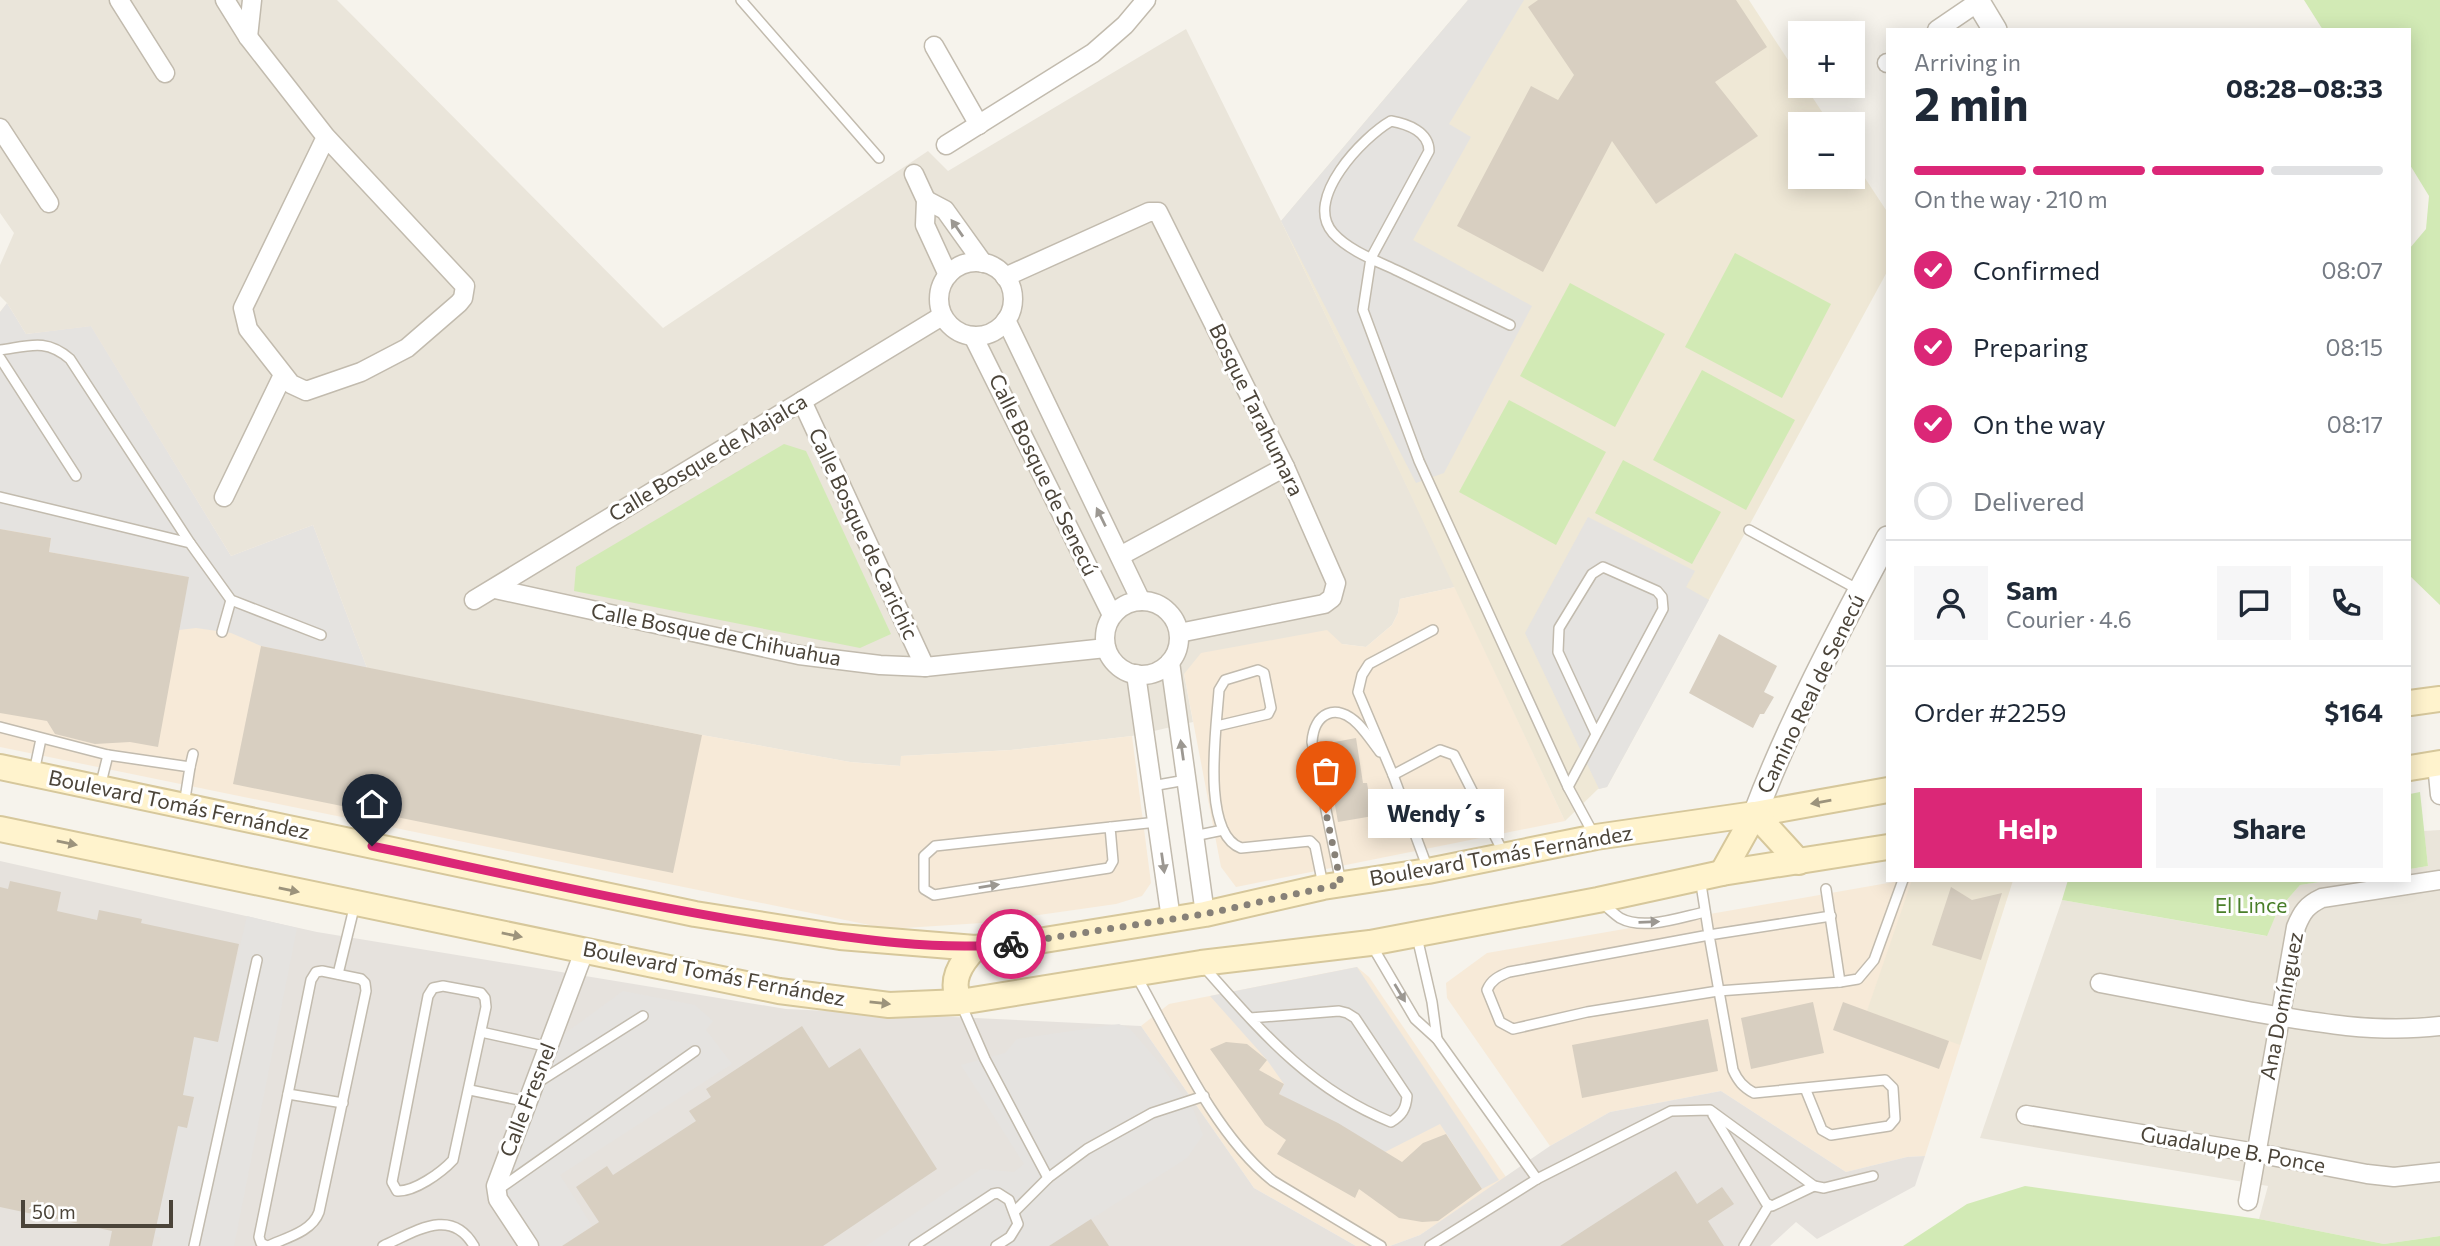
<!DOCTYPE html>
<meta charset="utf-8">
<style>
body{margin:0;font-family:Commissioner,sans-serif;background:#f6f6f7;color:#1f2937;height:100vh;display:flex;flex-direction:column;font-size:26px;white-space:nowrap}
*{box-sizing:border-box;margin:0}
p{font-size:23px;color:#747a83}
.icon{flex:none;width:38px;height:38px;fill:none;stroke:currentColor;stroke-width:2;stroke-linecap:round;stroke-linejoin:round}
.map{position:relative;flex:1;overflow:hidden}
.panel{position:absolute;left:1886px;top:28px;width:525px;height:854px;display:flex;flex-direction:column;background:#fff;border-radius:0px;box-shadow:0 4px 18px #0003}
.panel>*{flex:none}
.tools{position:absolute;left:1788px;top:21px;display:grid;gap:14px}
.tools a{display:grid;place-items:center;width:77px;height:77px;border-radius:0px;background:#fff;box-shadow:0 4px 18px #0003;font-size:35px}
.scale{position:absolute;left:21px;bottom:18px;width:152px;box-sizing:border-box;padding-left:7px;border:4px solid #4b4439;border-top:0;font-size:19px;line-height:24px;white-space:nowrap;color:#4b4439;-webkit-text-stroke:5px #fff;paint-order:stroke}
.pin{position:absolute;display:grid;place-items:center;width:60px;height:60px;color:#fff;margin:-72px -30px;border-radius:50% 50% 50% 0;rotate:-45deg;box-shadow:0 0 7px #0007}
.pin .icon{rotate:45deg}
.courier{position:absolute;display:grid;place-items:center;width:70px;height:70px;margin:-35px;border:5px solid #db2777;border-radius:50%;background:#fff;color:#222;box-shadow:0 2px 9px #0007}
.bubble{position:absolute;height:49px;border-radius:0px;background:#fff;box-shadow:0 4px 18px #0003;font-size:23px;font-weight:700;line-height:49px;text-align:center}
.summary em{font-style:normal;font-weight:700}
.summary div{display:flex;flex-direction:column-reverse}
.summary{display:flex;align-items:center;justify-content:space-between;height:119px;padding:0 28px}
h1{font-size:46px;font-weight:700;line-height:52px}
.bar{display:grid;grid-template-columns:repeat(4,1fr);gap:10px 7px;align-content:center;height:84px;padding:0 28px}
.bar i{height:9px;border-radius:5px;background:#e0e1e3}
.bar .current{background:#db2777}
.bar p{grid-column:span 4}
.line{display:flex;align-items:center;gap:18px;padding:0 28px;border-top:2px solid #e0e1e3}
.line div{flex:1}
.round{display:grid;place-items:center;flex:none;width:74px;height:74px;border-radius:0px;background:#f6f6f7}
ol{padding:0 28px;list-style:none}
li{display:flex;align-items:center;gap:21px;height:77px}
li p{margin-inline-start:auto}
li .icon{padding:7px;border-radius:50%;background:#db2777;color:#fff;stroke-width:4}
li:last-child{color:#747a83}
li i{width:38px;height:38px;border:4px solid #e0e1e3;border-radius:50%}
.cta{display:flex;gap:14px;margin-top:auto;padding:14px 28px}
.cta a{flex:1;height:80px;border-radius:0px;background:#db2777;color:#fff;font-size:28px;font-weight:700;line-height:80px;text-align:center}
.cta a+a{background:#f6f6f7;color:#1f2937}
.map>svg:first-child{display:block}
.residential{fill:#eae5da}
.commercial{fill:#f7ead8}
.industrial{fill:#e6e2dd}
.education{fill:#efe8d6}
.green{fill:#d2eab5}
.parking{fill:#e5e3e0}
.building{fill:#d8cfc1}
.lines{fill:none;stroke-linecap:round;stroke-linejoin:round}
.service-casing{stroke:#c2bbae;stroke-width:12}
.minor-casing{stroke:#c2bbae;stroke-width:21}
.tertiary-casing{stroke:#c2bbae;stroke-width:26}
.secondary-casing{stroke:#d6c79b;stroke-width:28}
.service{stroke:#fff;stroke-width:9}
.minor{stroke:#fff;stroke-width:18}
.tertiary{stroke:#fff;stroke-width:23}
.secondary{stroke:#fff3cd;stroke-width:24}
.oneway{fill:#9c9892}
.oneway2{fill:#9c937c}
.done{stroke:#878178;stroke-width:7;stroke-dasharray:0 12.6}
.route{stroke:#db2777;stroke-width:9}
.labels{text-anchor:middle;stroke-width:6;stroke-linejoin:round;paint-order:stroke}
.street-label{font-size:21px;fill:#4b4439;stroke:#fff}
.park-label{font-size:21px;fill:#4a7f2a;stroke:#fff}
</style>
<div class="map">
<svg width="2440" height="1246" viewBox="0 0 2440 1246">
<rect width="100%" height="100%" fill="#f6f3ec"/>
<g class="residential">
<polygon points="0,0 337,0 663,328 928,151 948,171 1186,29 1281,221 1455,587 1400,599 1398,613 1392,625 1366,647 1342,644 1184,674 1193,722 1132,736 1011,750 901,756 901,766 850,762 702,735 367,668 313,525 231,556 91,327 26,334 7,303 0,296 0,265 14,233 0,213"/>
<polygon points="2440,830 2440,1236 2384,1244 2259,1219 2268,1186 1980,1138 2062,900 2266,936 2278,910 2300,885 2333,880 2410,880 2410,869 2428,866 2424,831"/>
</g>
<g class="commercial">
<polygon points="7,303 26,334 91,326 231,556 313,525 367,668 702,735 850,762 900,766 901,756 1011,750 1132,736 1151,883 1142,896 1116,904 982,923 889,929 0,747 0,312"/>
<polygon points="1455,587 1565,821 1236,887 1221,867 1184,674 1201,653 1327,630 1342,644 1366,647 1392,625 1398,613 1400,599"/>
<polygon points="1905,880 2013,880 1925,1156 1907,1157 1846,1172 1721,1091 1610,1112 1550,1146 1447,998 1446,983 1487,953"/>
<polygon points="1357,967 1369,977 1506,1177 1420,1235 1390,1246 1356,1246 1254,1188 1141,1026 1169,1004"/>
</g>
<g class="industrial">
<polygon points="0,861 317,932 786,1009 1141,1026 1254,1188 1356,1246 0,1246"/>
<polygon points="1721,1091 1846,1172 1907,1157 1925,1156 1915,1186 1817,1239 1796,1222 1770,1246 1390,1246 1420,1235 1550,1146 1610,1112"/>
</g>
<g class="education">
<polygon points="1468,0 1749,0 1801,80 1801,86 1805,86 1830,124 1801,124 1801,177 1853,177 1853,160 1888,213 1888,270 1607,787 1598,789 1565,821 1281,221"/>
<polygon points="1912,880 2013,880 1960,1045 1867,1011"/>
</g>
<g class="green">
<polygon points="2304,0 2440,0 2440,605 2410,576 2410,248 2426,229 2429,196 2410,165 2410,30 2323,30"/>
<polygon points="1735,253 1831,304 1782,398 1685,347"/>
<polygon points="1570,283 1665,334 1615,427 1520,376"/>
<polygon points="1702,370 1795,420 1746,510 1653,460"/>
<polygon points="1509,400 1606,452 1556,545 1459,492"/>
<polygon points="784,444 806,451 891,634 860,648 574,591 576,567"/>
<polygon points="1623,460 1721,512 1692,564 1595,513"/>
<polygon points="2420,792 2428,866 2410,869 2410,794"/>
<polygon points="2068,880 2333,880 2300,885 2278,910 2267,936 2062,900"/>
<polygon points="2025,1186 2259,1219 2384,1244 2440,1236 2440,1246 1903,1246 1967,1204"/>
</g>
<g class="parking">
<polygon points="1468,0 1524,0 1449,124 1471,137 1413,240 1532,306 1444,473 1416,483 1281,221"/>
<polygon points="7,303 26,334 91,326 231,556 313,525 367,668 261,646 231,633 196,628 179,630 188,577 49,552 51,538 0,529 0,312"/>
<polygon points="1588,517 1695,571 1686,587 1709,600 1607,787 1599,789 1525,633"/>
<polygon points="247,916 297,928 234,1246 159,1246 161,1238 154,1236 178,1126 187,1127 194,1098 183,1095 194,1037 218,1042"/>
<polygon points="1357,967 1499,1180 1482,1189 1440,1124 1385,1152 1279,1094 1284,1084 1267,1060 1210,996"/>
<polygon points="623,991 695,1005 713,1021 706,1030 732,1064 560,1175 592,1226 562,1246 536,1246 505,1199 507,1173 563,1035"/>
<polygon points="1119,1024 1130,1029 1157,1060 1194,1111 1203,1135 1187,1158 1049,1246 866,1246 981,1169 1014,1172 1024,1164 961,1065 1005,1053 1017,1039"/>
</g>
<g class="building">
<polygon points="1538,0 1736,0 1767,47 1715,82 1758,136 1656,204 1612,141 1543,272 1457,226 1531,86 1558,100 1574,75 1528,7"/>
<polygon points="0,529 51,538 49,552 189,577 158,747 130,742 95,744 55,734 47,721 0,713"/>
<polygon points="1719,634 1777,666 1764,692 1774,697 1764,714 1760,714 1753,728 1689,693"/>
<polygon points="261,646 702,735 673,873 233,784"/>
<polygon points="1356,738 1363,783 1367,783 1373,816 1338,822 1324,744"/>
<polygon points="10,881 61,892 57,911 97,920 99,910 142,919 141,923 239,944 218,1042 194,1037 183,1095 194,1097 187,1128 178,1126 152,1246 109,1246 112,1231 0,1207 0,887 8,889"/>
<polygon points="1951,887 1972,900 2002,893 1981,960 1932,945"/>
<polygon points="1813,1002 1824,1053 1751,1069 1741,1018"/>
<polygon points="1843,1002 1949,1041 1939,1069 1833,1030"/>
<polygon points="1708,1019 1718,1071 1582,1098 1572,1045"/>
<polygon points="802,1026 829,1068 860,1048 937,1169 823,1246 562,1246 599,1222 576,1187 607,1166 613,1175 696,1121 689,1111 711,1097 706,1089"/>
<polygon points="1226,1042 1247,1044 1267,1060 1259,1070 1284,1084 1279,1094 1338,1123 1402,1162 1423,1143 1446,1134 1482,1189 1438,1221 1422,1222 1399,1218 1359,1189 1355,1198 1277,1154 1286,1140 1265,1125 1210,1049"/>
<polygon points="1676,1171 1697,1204 1722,1187 1734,1204 1708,1221 1724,1246 1560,1246"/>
<polygon points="1091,1219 1109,1246 1049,1246"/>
</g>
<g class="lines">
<defs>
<g id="service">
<polyline points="741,0 879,158"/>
<path d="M1510,325C1473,307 1436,289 1398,271C1377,261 1349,251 1333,233C1303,199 1363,137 1391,121C1408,124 1429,132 1429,151L1371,258L1363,310L1419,461L1568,787L1594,835"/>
<path d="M0,350C29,346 46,338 70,359L190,543"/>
<polyline points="0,358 76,476"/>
<polyline points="0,497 190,543 231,600 321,635"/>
<polyline points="1749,530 1859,590"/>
<polyline points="222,632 231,600"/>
<path d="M1217,726L1268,714L1271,708L1264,673L1258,670L1225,680L1219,690C1217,724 1200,833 1241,848L1310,841L1315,846L1323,885"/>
<polyline points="0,727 108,755 190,767 184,805"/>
<polyline points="190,767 193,754"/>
<polyline points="34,772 41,739"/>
<polyline points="1393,775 1440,750 1454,755 1504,854"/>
<polyline points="1152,786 1186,780"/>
<polyline points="100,787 108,755"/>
<polyline points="1568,787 1663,609 1662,597 1657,591 1603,567 1592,574 1559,628 1558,652 1596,734"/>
<polyline points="1110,827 1113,861 1109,868 934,895 924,889 924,856 935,846 1157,822"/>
<polyline points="1194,836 1223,830"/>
<polyline points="1428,869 1393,775 1358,692 1362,675 1369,664 1433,630"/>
<path d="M1700,878L1709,935L1509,972C1499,976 1491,980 1487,990L1500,1022L1513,1029L1587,1012L1718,991L1840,982L1826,889"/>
<path d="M1341,883L1312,742C1314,713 1336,702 1358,724C1366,732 1373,743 1380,752"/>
<path d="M1602,903C1608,908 1614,914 1620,918C1644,931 1681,917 1705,912"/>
<polyline points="1417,937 1432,1002 1437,1039"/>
<polyline points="1371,944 1415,1019 1437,1039 1537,1179"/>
<path d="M1204,967C1261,1031 1309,1089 1391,1122C1402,1115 1406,1109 1407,1096L1355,1018L1347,1013L1339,1011L1250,1018"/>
<polyline points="338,974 355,904"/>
<path d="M1137,977C1174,1043 1214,1134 1273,1181L1381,1246"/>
<polyline points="1840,982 1858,979 1874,960 1903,880"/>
<path d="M443,986L481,993L485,998L486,1007L453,1160C441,1173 414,1192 397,1191L392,1182L428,996L433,988Z"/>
<polyline points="961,1004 985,1059 1048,1178 1087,1149 1152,1113 1204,1096"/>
<polyline points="481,1032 549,1047"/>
<polyline points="537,1083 643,1016"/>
<path d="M1805,1088L1822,1130L1831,1135L1889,1126L1895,1119L1893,1088L1885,1080L1754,1093C1743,1087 1738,1081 1733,1070L1709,935L1831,916"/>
<polyline points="470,1090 528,1102"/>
<polyline points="288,1094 343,1103"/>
<polyline points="1713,1115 1766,1203 1772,1206 1814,1186"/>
<polyline points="499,1189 695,1051"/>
<polyline points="1015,1211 1048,1178"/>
<polyline points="194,1246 257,960"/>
<path d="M267,1246L261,1243L259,1237L311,980L316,972L322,971L361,979L365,983L366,991L319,1212C312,1232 285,1238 268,1246"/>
<path d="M383,1246C415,1232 451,1206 474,1246"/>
<polyline points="914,1246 993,1194 998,1193 1009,1200 1018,1224 1010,1237 996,1246"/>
<polyline points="1430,1246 1537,1179 1671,1111 1710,1110 1814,1186 1824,1188 1873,1176"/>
<polyline points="1744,1246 1769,1205"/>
</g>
<g id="minor">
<polyline points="119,0 165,73"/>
<polyline points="225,0 248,37 326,137 465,286 463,298 459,303 407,348 361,372 306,391 291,384 248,329 243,308 326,137"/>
<polyline points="1937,30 1978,2"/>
<polyline points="248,37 252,0"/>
<polyline points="934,46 979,125"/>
<polyline points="1887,63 1888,63"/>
<polyline points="0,128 49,203"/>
<polyline points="946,145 1093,53 1125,25 1146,0"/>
<polyline points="914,174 926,200 925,225 948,275"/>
<polyline points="926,200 945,210 983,263"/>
<circle cx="976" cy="299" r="37"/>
<polyline points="1005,277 1149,212 1158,212 1285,467 1336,583 1332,598 1324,604 1179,633"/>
<polyline points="1006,320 1141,601"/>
<polyline points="973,336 1112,615"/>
<polyline points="802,401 925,667"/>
<polyline points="224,497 283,375"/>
<polyline points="1120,556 1285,467"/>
<polyline points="495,589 799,655 880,665 925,667 1106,648"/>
<polyline points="474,600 942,316"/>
<circle cx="1142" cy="638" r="37"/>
<polyline points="1170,662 1205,914"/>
<polyline points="1136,674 1171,919"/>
<polyline points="2437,764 2440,795"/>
<path d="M2100,983C2150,992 2199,1002 2248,1011C2311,1022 2376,1034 2440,1026"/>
<polyline points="2026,1115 2256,1153 2367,1174 2394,1177 2440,1172"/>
<path d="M2248,1201L2296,927C2302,912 2307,905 2322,898L2440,880"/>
<polyline points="529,1246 498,1199 496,1186 585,949"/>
</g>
<g id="tertiary">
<polyline points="1977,0 1995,30"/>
<path d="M1755,814C1791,719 1840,628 1888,538"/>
</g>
<g id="secondary">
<polyline points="2410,703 2440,699"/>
<polyline points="0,767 695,914 840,937 975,948 1032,942 1205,914 1323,887 1428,871 1596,837 1755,814 1888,790"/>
<polyline points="2410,768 2440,763"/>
<polyline points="0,829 779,991 889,1005 960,1002 1201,963 1370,943 1598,900 1722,873 1888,847"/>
<polyline points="1722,873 1755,814 1799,862"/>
<path d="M960,1002C949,981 960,964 975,948"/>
</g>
</defs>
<use href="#service" class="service-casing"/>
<use href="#minor" class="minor-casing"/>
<use href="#tertiary" class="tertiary-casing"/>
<use href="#secondary" class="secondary-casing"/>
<use href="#service" class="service"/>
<use href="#minor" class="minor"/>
<use href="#tertiary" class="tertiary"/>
<use href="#secondary" class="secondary"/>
</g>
<defs><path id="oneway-solid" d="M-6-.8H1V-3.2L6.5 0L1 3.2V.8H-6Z" transform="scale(1.75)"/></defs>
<g class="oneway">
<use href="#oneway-solid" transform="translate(957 228) rotate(-125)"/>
<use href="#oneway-solid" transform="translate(1101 517) rotate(-116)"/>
<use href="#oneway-solid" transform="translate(1182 750) rotate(-98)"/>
<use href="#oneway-solid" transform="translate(1163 863) rotate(82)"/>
<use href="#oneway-solid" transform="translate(989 886) rotate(-9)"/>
<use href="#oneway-solid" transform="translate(1649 922) rotate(-2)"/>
<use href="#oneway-solid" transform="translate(1400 993) rotate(59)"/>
</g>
<g class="oneway2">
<use href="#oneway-solid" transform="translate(1821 802) rotate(170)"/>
<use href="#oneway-solid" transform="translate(67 843) rotate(12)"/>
<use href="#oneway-solid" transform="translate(289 890) rotate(12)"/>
<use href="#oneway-solid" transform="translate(512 935) rotate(11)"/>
<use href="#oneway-solid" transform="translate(880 1003) rotate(6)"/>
</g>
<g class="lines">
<polyline class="done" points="1011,944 1205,914 1341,884 1326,813"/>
<path class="route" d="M372,846C509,875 646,907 784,928C857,939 937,951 1011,944"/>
</g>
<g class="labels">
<g class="street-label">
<text transform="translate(1256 410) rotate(64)" y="7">Bosque Tarahumara</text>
<text transform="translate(708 458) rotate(-31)" y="7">Calle Bosque de Majalca</text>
<text transform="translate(1043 475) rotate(64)" y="7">Calle Bosque de Senecú</text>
<text transform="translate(863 534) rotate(65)" y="7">Calle Bosque de Carichic</text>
<text transform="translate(716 635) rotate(11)" y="7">Calle Bosque de Chihuahua</text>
<text transform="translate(1811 694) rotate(-64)" y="7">Camino Real de Senecú</text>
<text transform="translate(179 805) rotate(12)" y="7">Boulevard Tomás Fernández</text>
<text transform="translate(1501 856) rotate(-10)" y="7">Boulevard Tomás Fernández</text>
<text transform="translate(714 974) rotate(11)" y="7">Boulevard Tomás Fernández</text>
<text transform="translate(2282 1006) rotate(-79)" y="7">Ana Domínguez</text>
<text transform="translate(528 1100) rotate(-69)" y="7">Calle Fresnel</text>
<text transform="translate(2233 1150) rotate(10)" y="7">Guadalupe B. Ponce</text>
</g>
<g class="park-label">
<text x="2251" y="913">El Lince</text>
</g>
</g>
</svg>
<div class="tools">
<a>+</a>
<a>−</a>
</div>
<div class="scale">50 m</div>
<div class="pin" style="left:1326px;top:813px;background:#ea580c"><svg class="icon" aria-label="bag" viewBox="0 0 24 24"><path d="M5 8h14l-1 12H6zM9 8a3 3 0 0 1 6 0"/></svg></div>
<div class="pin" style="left:372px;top:846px;background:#1f2937"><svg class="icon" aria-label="home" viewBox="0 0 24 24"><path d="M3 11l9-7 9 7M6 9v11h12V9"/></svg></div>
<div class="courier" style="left:1011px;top:944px"><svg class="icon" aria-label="bike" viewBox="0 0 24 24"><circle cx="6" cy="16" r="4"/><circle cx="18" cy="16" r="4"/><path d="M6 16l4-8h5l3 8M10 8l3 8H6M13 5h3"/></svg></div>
<div class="bubble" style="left:1368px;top:789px;width:136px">Wendy´s</div>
<section class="panel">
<div class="summary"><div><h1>2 min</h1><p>Arriving in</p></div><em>08:28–08:33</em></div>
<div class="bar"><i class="current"></i><i class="current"></i><i class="current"></i><i></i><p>On the way · 210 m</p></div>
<ol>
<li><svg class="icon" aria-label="check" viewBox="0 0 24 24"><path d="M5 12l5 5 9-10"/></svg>Confirmed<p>08:07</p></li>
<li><svg class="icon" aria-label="check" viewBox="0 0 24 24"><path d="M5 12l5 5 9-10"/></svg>Preparing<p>08:15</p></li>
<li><svg class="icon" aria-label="check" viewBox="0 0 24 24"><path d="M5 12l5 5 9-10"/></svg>On the way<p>08:17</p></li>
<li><i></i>Delivered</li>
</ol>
<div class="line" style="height:126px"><a class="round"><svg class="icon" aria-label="person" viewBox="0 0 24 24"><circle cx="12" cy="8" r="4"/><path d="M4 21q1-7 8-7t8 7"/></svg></a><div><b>Sam</b><p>Courier · 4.6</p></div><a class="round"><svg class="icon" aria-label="chat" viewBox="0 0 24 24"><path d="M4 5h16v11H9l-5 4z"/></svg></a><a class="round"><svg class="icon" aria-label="phone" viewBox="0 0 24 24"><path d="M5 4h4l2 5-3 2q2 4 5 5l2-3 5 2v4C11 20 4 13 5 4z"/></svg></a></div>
<div class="line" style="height:91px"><div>Order #2259</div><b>$164</b></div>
<div class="cta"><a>Help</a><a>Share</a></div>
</section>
</div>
